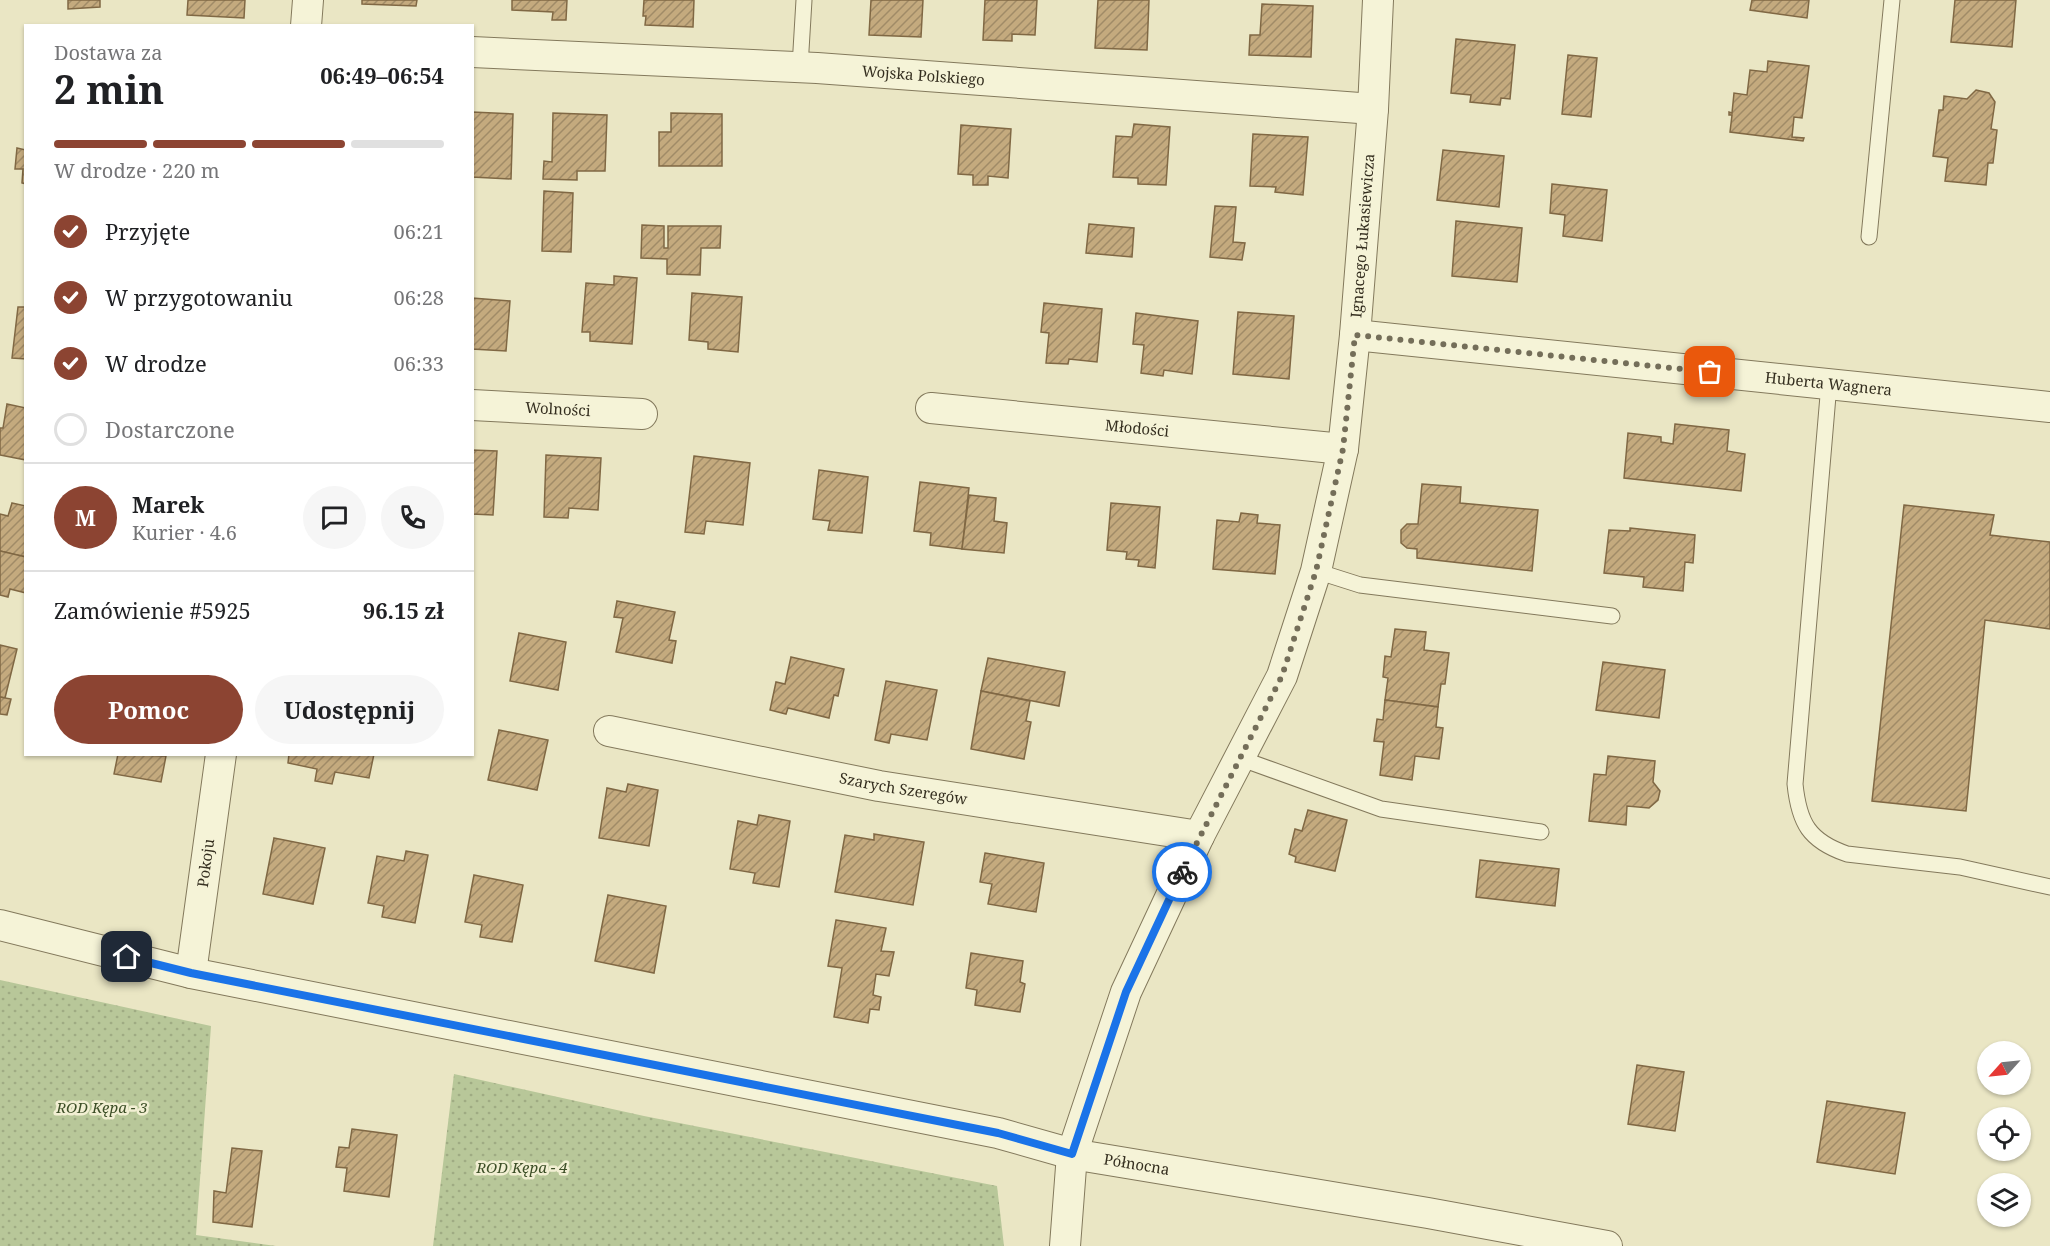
<!DOCTYPE html>
<html lang="pl">
<meta charset="utf-8">
<style>
body{margin:0;font-family:"Noto Serif",serif;background:#f6f6f6;color:#202124;height:100vh;display:flex;flex-direction:column;font-size:22px;white-space:nowrap}
*{box-sizing:border-box;margin:0}
p{font-size:20px;color:#757577}
.icon{flex:none;width:33px;height:33px;fill:none;stroke:currentColor;stroke-width:2;stroke-linecap:round;stroke-linejoin:round}
.map{position:relative;flex:1;overflow:hidden}
.details{position:absolute;left:24px;top:24px;width:450px;height:732px;display:flex;flex-direction:column;background:#fff;border-radius:0px;box-shadow:0 2px 4px #0004}
.details>*{flex:none}
.needle{width:39px;rotate:243deg}
.buttons{position:absolute;left:1977px;top:1041px;display:grid;gap:12px}
.buttons a{display:grid;place-items:center;width:54px;height:54px;border-radius:50%;background:#fff;box-shadow:0 2px 4px #0004;font-size:30px}
.pin{position:absolute;display:grid;place-items:center;width:51px;height:51px;color:#fff;margin:-26px;border-radius:12px;box-shadow:0 3px 9px #0006}
.courier{position:absolute;display:grid;place-items:center;width:60px;height:60px;margin:-30px;border:4px solid #1a73e8;border-radius:50%;background:#fff;color:#222;box-shadow:0 2px 8px #0007}
.summary em{font-style:normal;font-weight:700}
.summary div{display:flex;flex-direction:column-reverse}
.summary{display:flex;align-items:center;justify-content:space-between;height:102px;padding:0 30px}
h1{font-size:39px;font-weight:700;line-height:45px}
.bar{display:grid;grid-template-columns:repeat(4,1fr);gap:9px 6px;align-content:center;height:72px;padding:0 30px}
.bar i{height:8px;border-radius:4px;background:#e0e0e0}
.bar .current{background:#8c4432}
.bar p{grid-column:span 4}
.line{display:flex;align-items:center;gap:15px;padding:0 30px;border-top:2px solid #e0e0e0}
.line div{flex:1}
.round{display:grid;place-items:center;flex:none;width:63px;height:63px;border-radius:32px;background:#f6f6f6}
ol{padding:0 30px;list-style:none}
li{display:flex;align-items:center;gap:18px;height:66px}
li p{margin-inline-start:auto}
li .icon{padding:6px;border-radius:50%;background:#8c4432;color:#fff;stroke-width:4}
li:last-child{color:#757577}
li i{width:33px;height:33px;border:3px solid #e0e0e0;border-radius:50%}
.action{display:flex;gap:12px;margin-top:auto;padding:12px 30px}
.action a{flex:1;height:69px;border-radius:36px;background:#8c4432;color:#fff;font-size:24px;font-weight:700;line-height:69px;text-align:center}
.action a+a{background:#f6f6f6;color:#202124}
.map>svg:first-child{display:block}
.park{fill:url(#park-dots)}
.building{fill:url(#building-hatch);stroke:#806844;stroke-width:1.5}
.lines{fill:none;stroke-linecap:round;stroke-linejoin:round}
.lane-casing{stroke:#83795c;stroke-width:17}
.street-casing{stroke:#83795c;stroke-width:32}
.lane{stroke:#f5f3d7;stroke-width:15}
.street{stroke:#f5f3d7;stroke-width:30}
.done{stroke:#746e59;stroke-width:6;stroke-dasharray:0 10.8}
.route{stroke:#1a73e8;stroke-width:8}
.labels{text-anchor:middle;stroke-width:5;stroke-linejoin:round;paint-order:stroke}
.street-label{font-size:15px;fill:#342e1f;stroke:#f2efd3}
.park-label{font-size:15px;font-style:italic;fill:#3d4f27;stroke:#f2efd3}
</style>
<div class="map">
<svg width="2050" height="1246" viewBox="0 0 2050 1246">
<defs>
<pattern id="park-dots" width="8" height="8" patternUnits="userSpaceOnUse" patternTransform="scale(1.5)"><rect width="8" height="8" fill="#b8c799"/><path d="M2 2h.1M6 6h.1" fill="none" stroke="#9fab83" stroke-width="1.8" stroke-linecap="round"/></pattern>
<pattern id="building-hatch" width="6" height="6" patternUnits="userSpaceOnUse" patternTransform="scale(1.5)"><rect width="6" height="6" fill="#c4aa7e"/><path d="M-1 1l2-2M0 6l6-6M5 7l2-2" fill="none" stroke="#a08b67"/></pattern>
</defs>
<rect width="100%" height="100%" fill="#eae6c4"/>
<g class="park">
<polygon points="0,980 211,1026 196,1235 276,1246 0,1246"/>
<polygon points="454,1074 644,1116 997,1186 1004,1246 433,1246"/>
</g>
<g class="building">
<polygon points="68,0 100,0 100,7 68,9"/>
<polygon points="188,0 245,0 244,18 187,15"/>
<polygon points="362,0 417,0 416,6 362,4"/>
<polygon points="512,0 567,0 566,20 552,20 553,12 512,10"/>
<polygon points="644,0 694,0 693,27 645,25 646,16 643,16"/>
<polygon points="871,0 923,0 921,37 869,35"/>
<polygon points="985,0 1037,0 1035,35 1012,34 1012,41 983,40"/>
<polygon points="1098,0 1149,0 1147,50 1095,48"/>
<polygon points="1752,0 1809,0 1807,18 1750,10"/>
<polygon points="1955,0 2016,0 2012,47 1951,42"/>
<polygon points="1262,4 1313,6 1311,57 1249,55 1250,35 1260,35"/>
<polygon points="1456,39 1515,45 1510,99 1501,98 1500,105 1470,102 1471,95 1451,93"/>
<polygon points="1568,55 1597,58 1591,117 1562,114"/>
<polygon points="1768,61 1809,66 1802,118 1794,117 1792,137 1804,138 1803,141 1730,132 1732,115 1729,115 1729,112 1732,113 1734,93 1747,95 1750,70 1767,72"/>
<polygon points="1976,90 1989,93 1995,102 1991,129 1997,130 1993,163 1988,163 1986,185 1945,181 1948,158 1933,156 1939,110 1943,110 1944,96 1967,99"/>
<polygon points="472,112 513,114 511,179 472,177"/>
<polygon points="553,113 607,115 605,171 577,171 577,180 543,179 544,161 552,162"/>
<polygon points="671,113 722,114 722,166 659,166 659,132 671,132"/>
<polygon points="1134,124 1170,127 1166,185 1138,184 1138,178 1113,177 1116,136 1132,137"/>
<polygon points="961,125 1011,129 1008,178 988,176 988,185 973,185 973,175 958,174"/>
<polygon points="1253,134 1308,137 1303,195 1275,192 1276,187 1250,186"/>
<polygon points="17,148 26,150 26,184 22,183 23,169 15,169"/>
<polygon points="1443,150 1504,156 1499,207 1437,200"/>
<polygon points="1552,184 1607,190 1602,241 1563,236 1565,215 1550,213"/>
<polygon points="544,191 573,193 571,252 542,251"/>
<polygon points="1215,206 1236,207 1233,242 1245,243 1242,260 1210,257"/>
<polygon points="1456,221 1522,228 1517,282 1452,276"/>
<polygon points="1089,224 1134,228 1132,257 1086,253"/>
<polygon points="642,225 664,226 664,248 668,248 668,226 721,226 720,248 701,248 700,275 667,274 667,259 641,258"/>
<polygon points="614,276 637,278 632,344 590,341 590,332 582,332 586,283 614,285"/>
<polygon points="692,293 742,297 738,352 708,349 708,342 689,340"/>
<polygon points="472,298 510,301 506,351 472,349"/>
<polygon points="1044,303 1102,309 1097,362 1069,359 1068,364 1046,363 1049,333 1041,332"/>
<polygon points="18,307 26,307 26,359 12,358"/>
<polygon points="1238,312 1294,316 1289,379 1233,374"/>
<polygon points="1136,313 1198,321 1192,374 1164,370 1163,376 1141,373 1144,345 1133,344"/>
<polygon points="7,404 26,408 26,460 0,455 0,428 3,428"/>
<polygon points="1675,424 1729,430 1727,451 1745,454 1741,491 1624,478 1628,433 1661,437 1661,442 1673,444"/>
<polygon points="472,450 497,451 493,515 472,514"/>
<polygon points="546,455 601,458 598,510 569,508 568,518 544,517"/>
<polygon points="694,456 750,463 743,525 706,521 704,534 685,532"/>
<polygon points="819,470 868,477 862,533 828,530 830,521 813,519"/>
<polygon points="920,482 969,488 962,549 930,545 931,533 914,531"/>
<polygon points="1422,484 1461,487 1460,503 1538,510 1532,571 1417,558 1417,549 1407,548 1401,543 1401,530 1407,524 1418,524"/>
<polygon points="969,495 996,498 994,521 1007,523 1004,553 962,549"/>
<polygon points="12,503 26,506 26,557 0,551 0,514 8,516"/>
<polygon points="1111,503 1160,507 1155,568 1138,566 1139,560 1126,559 1127,552 1107,550"/>
<polygon points="1904,505 1994,515 1990,535 2050,542 2050,629 1985,620 1966,811 1872,801"/>
<polygon points="1241,513 1258,515 1257,523 1280,525 1275,574 1213,569 1217,520 1239,522"/>
<polygon points="1630,528 1695,535 1693,563 1685,562 1683,591 1643,587 1644,577 1604,573 1609,530 1630,531"/>
<polygon points="0,551 26,557 26,593 10,589 8,597 0,595"/>
<polygon points="617,601 675,612 669,640 676,641 672,663 616,652 623,618 614,617"/>
<polygon points="1395,629 1426,632 1424,650 1449,653 1445,684 1441,684 1438,707 1385,700 1388,678 1383,677 1385,656 1391,657"/>
<polygon points="519,633 566,642 558,690 510,681"/>
<polygon points="0,645 17,649 5,698 0,697"/>
<polygon points="791,657 844,669 838,696 834,695 829,718 788,708 786,714 770,710 776,682 785,684"/>
<polygon points="988,658 1065,672 1059,706 981,691"/>
<polygon points="1603,662 1665,670 1659,718 1596,710"/>
<polygon points="886,681 937,690 927,740 891,734 889,743 875,740"/>
<polygon points="981,691 1030,701 1026,721 1031,722 1024,759 971,749"/>
<polygon points="0,697 11,699 7,715 0,714"/>
<polygon points="1385,700 1438,707 1436,727 1443,728 1439,759 1415,756 1412,780 1380,775 1384,742 1374,741 1377,719 1383,720"/>
<polygon points="499,730 548,740 537,790 488,780"/>
<polygon points="118,754 166,756 161,782 114,774"/>
<polygon points="289,754 374,754 369,778 335,772 332,784 315,781 317,769 288,763"/>
<polygon points="1608,756 1655,761 1653,782 1660,791 1658,800 1649,808 1627,806 1626,825 1589,821 1594,774 1606,775"/>
<polygon points="628,784 658,790 649,846 599,838 607,788 626,792"/>
<polygon points="1308,810 1347,820 1335,871 1295,862 1296,857 1289,854 1295,829 1302,831"/>
<polygon points="759,815 790,821 779,887 753,883 755,873 730,869 738,821 757,825"/>
<polygon points="874,834 924,842 913,905 835,892 845,835 874,840"/>
<polygon points="274,838 325,848 313,904 263,894"/>
<polygon points="406,851 428,855 415,923 382,917 384,906 368,903 377,856 404,861"/>
<polygon points="985,853 1044,863 1036,912 988,904 992,884 980,882"/>
<polygon points="1480,860 1559,869 1555,906 1476,897"/>
<polygon points="474,875 523,885 512,942 480,937 482,925 465,922"/>
<polygon points="608,895 666,906 654,973 595,961"/>
<polygon points="836,920 886,928 881,951 894,952 889,976 876,974 873,995 881,997 879,1010 870,1009 868,1023 834,1017 842,968 828,966"/>
<polygon points="971,953 1023,961 1020,982 1025,984 1020,1012 975,1005 977,990 966,988"/>
<polygon points="1637,1065 1684,1072 1675,1131 1628,1124"/>
<polygon points="1827,1101 1905,1113 1895,1174 1817,1162"/>
<polygon points="352,1129 397,1135 389,1197 344,1191 347,1168 336,1167 339,1147 349,1148"/>
<polygon points="232,1148 262,1151 252,1227 213,1222 214,1191 226,1193"/>
</g>
<g class="lines">
<defs>
<g id="lane">
<polyline points="800,67 804,0"/>
<polyline points="1869,237 1892,0"/>
<path d="M1829,384L1795,784C1799,823 1809,841 1847,854L1960,867L2050,887"/>
<polyline points="1316,571 1360,585 1612,616"/>
<polyline points="1239,758 1381,809 1541,832"/>
</g>
<g id="street">
<polyline points="306,26 308,0"/>
<path id="s1" d="M472,52L817,68L1373,109"/>
<path id="s2" d="M1355,335L2050,407"/>
<path id="s3" d="M472,405L642,414"/>
<path id="s4" d="M931,408L1343,449"/>
<path id="s5" d="M609,731L879,786L1199,836"/>
<path id="s6" d="M0,925L191,973L998,1133L1072,1154L1428,1213L1607,1246"/>
<path id="s7" d="M191,973L221,754"/>
<path id="s8" d="M1065,1246L1072,1154L1126,992L1199,836L1282,676L1316,571L1343,449L1355,335L1373,109L1378,0"/>
</g>
</defs>
<use href="#lane" class="lane-casing"/>
<use href="#street" class="street-casing"/>
<use href="#lane" class="lane"/>
<use href="#street" class="street"/>
</g>
<g class="lines">
<polyline class="done" points="1182,872 1282,676 1316,571 1343,449 1355,335 1710,372"/>
<polyline class="route" points="127,957 191,973 998,1133 1072,1154 1126,992 1182,872"/>
</g>
<g class="labels">
<g class="street-label">
<text dy="5" stroke="none"><textPath href="#s1" startOffset="452">Wojska Polskiego</textPath></text>
<text dy="5" stroke="none"><textPath href="#s8" startOffset="1065">Ignacego Łukasiewicza</textPath></text>
<text dy="5" stroke="none"><textPath href="#s2" startOffset="476">Huberta Wagnera</textPath></text>
<text dy="5" stroke="none"><textPath href="#s3" startOffset="86">Wolności</textPath></text>
<text dy="5" stroke="none"><textPath href="#s4" startOffset="207">Młodości</textPath></text>
<text dy="5" stroke="none"><textPath href="#s5" startOffset="300">Szarych Szeregów</textPath></text>
<text dy="5" stroke="none"><textPath href="#s7" startOffset="111">Pokoju</textPath></text>
<text dy="5" stroke="none"><textPath href="#s6" startOffset="1162">Północna</textPath></text>
</g>
<g class="park-label">
<text x="102" y="1113">ROD Kępa - 3</text>
<text x="522" y="1173">ROD Kępa - 4</text>
</g>
</g>
</svg>
<div class="buttons">
<a><svg class="needle" viewBox="-14 -14 28 28"><path d="M0-13l5 13h-10z" fill="#e53935"/><path d="M0 13l5-13h-10z" fill="#757577"/></svg></a>
<a><svg class="icon" aria-label="locate" viewBox="0 0 24 24"><circle cx="12" cy="12" r="6"/><path d="M12 2v4M12 18v4M2 12h4M18 12h4"/></svg></a>
<a><svg class="icon" aria-label="layers" viewBox="0 0 24 24"><path d="M12 4l9 5-9 5-9-5zM3 14l9 5 9-5"/></svg></a>
</div>
<div class="pin" style="left:1710px;top:372px;background:#ea580c"><svg class="icon" aria-label="bag" viewBox="0 0 24 24"><path d="M5 8h14l-1 12H6zM9 8a3 3 0 0 1 6 0"/></svg></div>
<div class="pin" style="left:127px;top:957px;background:#1f2937"><svg class="icon" aria-label="home" viewBox="0 0 24 24"><path d="M3 11l9-7 9 7M6 9v11h12V9"/></svg></div>
<div class="courier" style="left:1182px;top:872px"><svg class="icon" aria-label="bike" viewBox="0 0 24 24"><circle cx="6" cy="16" r="4"/><circle cx="18" cy="16" r="4"/><path d="M6 16l4-8h5l3 8M10 8l3 8H6M13 5h3"/></svg></div>
<section class="details">
<div class="summary"><div><h1>2 min</h1><p>Dostawa za</p></div><em>06:49–06:54</em></div>
<div class="bar"><i class="current"></i><i class="current"></i><i class="current"></i><i></i><p>W drodze · 220 m</p></div>
<ol>
<li><svg class="icon" aria-label="check" viewBox="0 0 24 24"><path d="M5 12l5 5 9-10"/></svg>Przyjęte<p>06:21</p></li>
<li><svg class="icon" aria-label="check" viewBox="0 0 24 24"><path d="M5 12l5 5 9-10"/></svg>W przygotowaniu<p>06:28</p></li>
<li><svg class="icon" aria-label="check" viewBox="0 0 24 24"><path d="M5 12l5 5 9-10"/></svg>W drodze<p>06:33</p></li>
<li><i></i>Dostarczone</li>
</ol>
<div class="line" style="height:108px"><b class="round" style="background:#8c4432;color:#fff">M</b><div><b>Marek</b><p>Kurier · 4.6</p></div><a class="round"><svg class="icon" aria-label="chat" viewBox="0 0 24 24"><path d="M4 5h16v11H9l-5 4z"/></svg></a><a class="round"><svg class="icon" aria-label="phone" viewBox="0 0 24 24"><path d="M5 4h4l2 5-3 2q2 4 5 5l2-3 5 2v4C11 20 4 13 5 4z"/></svg></a></div>
<div class="line" style="height:78px"><div>Zamówienie #5925</div><b>96.15 zł</b></div>
<div class="action"><a>Pomoc</a><a>Udostępnij</a></div>
</section>
</div>
